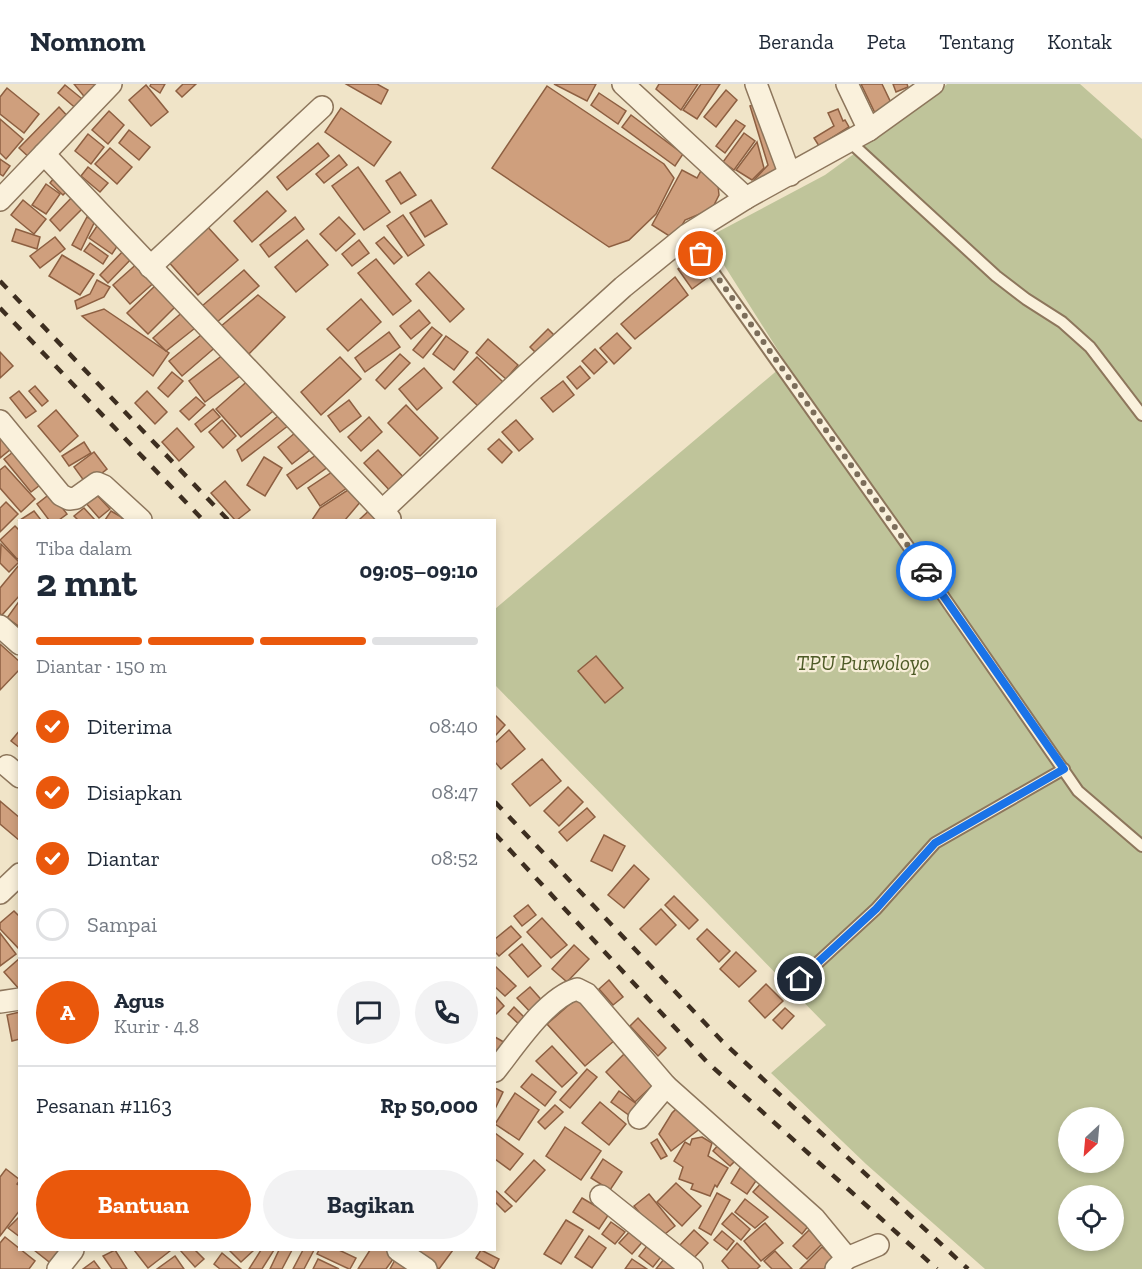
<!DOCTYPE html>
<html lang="id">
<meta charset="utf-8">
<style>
body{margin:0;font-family:"Zilla Slab",serif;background:#f2f2f3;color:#1f2937;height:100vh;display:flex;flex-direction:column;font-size:22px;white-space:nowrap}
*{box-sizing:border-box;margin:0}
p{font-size:20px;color:#747a83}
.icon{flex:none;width:33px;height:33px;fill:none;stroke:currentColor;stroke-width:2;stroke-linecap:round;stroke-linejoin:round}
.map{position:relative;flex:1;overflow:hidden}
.drawer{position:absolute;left:18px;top:435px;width:478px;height:732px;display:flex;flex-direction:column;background:#fff;border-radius:0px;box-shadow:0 3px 9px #0003}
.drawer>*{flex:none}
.needle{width:39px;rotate:206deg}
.buttons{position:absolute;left:1058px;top:1023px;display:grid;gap:12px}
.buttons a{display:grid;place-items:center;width:66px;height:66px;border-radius:50%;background:#fff;box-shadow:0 3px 9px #0003;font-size:30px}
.pin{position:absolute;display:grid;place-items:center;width:51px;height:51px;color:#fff;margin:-26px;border:3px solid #fff;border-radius:50%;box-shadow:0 2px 6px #0007}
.courier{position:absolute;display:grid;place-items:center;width:60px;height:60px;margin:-30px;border:4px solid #1a73e8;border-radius:50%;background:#fff;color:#222;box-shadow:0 2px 8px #0007}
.overview em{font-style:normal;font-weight:700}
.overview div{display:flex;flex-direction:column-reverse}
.overview{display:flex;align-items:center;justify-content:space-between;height:102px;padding:0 18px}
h1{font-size:39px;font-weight:700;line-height:45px}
.bar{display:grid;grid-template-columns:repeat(4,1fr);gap:9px 6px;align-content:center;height:72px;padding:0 18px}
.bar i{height:8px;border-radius:4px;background:#e0e1e3}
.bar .active{background:#ea580c}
.bar p{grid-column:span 4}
.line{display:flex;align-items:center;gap:15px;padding:0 18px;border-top:2px solid #e0e1e3}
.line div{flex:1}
.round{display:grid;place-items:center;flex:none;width:63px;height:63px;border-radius:32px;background:#f2f2f3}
ol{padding:0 18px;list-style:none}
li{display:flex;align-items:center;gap:18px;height:66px}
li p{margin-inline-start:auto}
li .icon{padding:6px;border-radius:50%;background:#ea580c;color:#fff;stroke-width:4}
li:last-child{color:#747a83}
li i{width:33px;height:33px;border:3px solid #e0e1e3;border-radius:50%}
.primary-button{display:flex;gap:12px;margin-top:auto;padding:12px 18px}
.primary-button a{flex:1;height:69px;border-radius:36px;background:#ea580c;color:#fff;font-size:24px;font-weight:700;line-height:69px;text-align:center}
.primary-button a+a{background:#f2f2f3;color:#1f2937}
header{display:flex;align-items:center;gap:36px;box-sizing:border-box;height:84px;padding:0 30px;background:#fff;border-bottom:2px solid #e0e1e3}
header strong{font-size:28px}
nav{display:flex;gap:33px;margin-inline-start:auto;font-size:21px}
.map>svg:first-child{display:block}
.cemetery{fill:#bfc49a;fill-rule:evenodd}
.building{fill:#cf9f7d;stroke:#8d5f41;stroke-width:1.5}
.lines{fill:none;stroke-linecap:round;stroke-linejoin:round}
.service-casing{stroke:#8d765c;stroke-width:14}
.minor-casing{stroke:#8d765c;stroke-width:24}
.service{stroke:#faf1dc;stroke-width:10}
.minor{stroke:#faf1dc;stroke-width:21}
.rail{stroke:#3d2e20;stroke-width:4.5;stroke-dasharray:10 10;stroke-linecap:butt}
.done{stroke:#7c6e5b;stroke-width:6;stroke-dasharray:0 10.8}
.route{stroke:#1a73e8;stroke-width:8}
.labels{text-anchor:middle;stroke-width:4.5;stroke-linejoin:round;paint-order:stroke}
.park-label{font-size:21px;font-style:italic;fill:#4d5a26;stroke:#f7eed8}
</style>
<header>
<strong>Nomnom</strong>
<nav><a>Beranda</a><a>Peta</a><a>Tentang</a><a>Kontak</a></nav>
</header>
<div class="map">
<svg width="1142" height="1185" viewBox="0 0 1142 1185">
<rect width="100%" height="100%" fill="#f0e4c8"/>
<path class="cemetery" d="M947,0H1080L1142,55V1185H985L866,1080L771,989L826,941L495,601V525L786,279L724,181L714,150L825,91L935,11ZM1068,1034H1113V1078H1068ZM1068,1112H1113V1156H1068Z"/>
<g class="building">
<polygon points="74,0 108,0 87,16"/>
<polygon points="151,0 165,0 160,9 150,2"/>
<polygon points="183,0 196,0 182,13 176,7"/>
<polygon points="346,0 377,0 388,6 381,20"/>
<polygon points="554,0 596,0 587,17"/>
<polygon points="659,0 698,0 681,26 656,5"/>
<polygon points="701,0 720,0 697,35 683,26"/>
<polygon points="861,0 882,0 892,21 875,29"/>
<polygon points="893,0 907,0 908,3 896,8"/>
<polygon points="65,1 86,18 79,27 58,9"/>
<polygon points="146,1 168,28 151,42 129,16"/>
<polygon points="547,2 664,80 674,94 656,130 629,156 609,163 492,84"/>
<polygon points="7,4 39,30 24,49 0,30 0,13"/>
<polygon points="726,6 737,16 716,43 704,33"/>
<polygon points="599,9 626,27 618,40 591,21"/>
<polygon points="762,18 785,88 763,104 754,96 768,81 750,22"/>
<polygon points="59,23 72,37 32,76 19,64"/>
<polygon points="341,24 391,58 374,82 325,48"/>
<polygon points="838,25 843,37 845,36 849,43 819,62 814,54 834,42 828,29"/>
<polygon points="109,27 124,41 108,60 92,46"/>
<polygon points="631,31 683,70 675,82 622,43"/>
<polygon points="0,35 23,55 6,75 0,69"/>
<polygon points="736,36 745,42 725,69 716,62"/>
<polygon points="129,46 150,63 139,76 119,59"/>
<polygon points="744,49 755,57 734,86 723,78"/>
<polygon points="88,50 104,63 91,80 75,67"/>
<polygon points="757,58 764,84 752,96 736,86"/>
<polygon points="318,59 329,72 287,106 277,93"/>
<polygon points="110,64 132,83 117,100 95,80"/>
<polygon points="339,71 347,81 324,99 316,90"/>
<polygon points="0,75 10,82 3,92 0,90"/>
<polygon points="88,83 108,99 100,108 81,92"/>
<polygon points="358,83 390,128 364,146 332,102"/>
<polygon points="702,85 717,92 719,111 712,125 685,136 674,155 652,141 682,86 697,94"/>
<polygon points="400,88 416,111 401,120 386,97"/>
<polygon points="58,89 72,102 63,111 50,99"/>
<polygon points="46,100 60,110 46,130 32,121"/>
<polygon points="267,107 286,127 252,158 234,137"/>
<polygon points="74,111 85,122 60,147 50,136"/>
<polygon points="23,116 46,135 34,150 11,131"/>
<polygon points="431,116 447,140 425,153 410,129"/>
<polygon points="403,131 424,161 408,172 387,142"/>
<polygon points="87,133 95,137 81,166 72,161"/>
<polygon points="295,133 304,145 269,173 260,161"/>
<polygon points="339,133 355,150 336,167 320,150"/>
<polygon points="99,139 122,155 112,170 89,154"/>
<polygon points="205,140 238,176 198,211 166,175"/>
<polygon points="16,145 40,153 37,165 12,157"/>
<polygon points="55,153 65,165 40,184 30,172"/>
<polygon points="384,153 402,173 394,180 376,159"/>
<polygon points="307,156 328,181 296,208 275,183"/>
<polygon points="359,156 369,169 352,182 342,170"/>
<polygon points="90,159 108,172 103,180 84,167"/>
<polygon points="126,164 134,172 108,199 100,191"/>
<polygon points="62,171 94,190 80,211 49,192"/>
<polygon points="697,172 711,191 692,205 678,185"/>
<polygon points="376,175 411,217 393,231 358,189"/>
<polygon points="140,177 157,196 130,220 113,201"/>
<polygon points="244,186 259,202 216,239 202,222"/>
<polygon points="429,188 464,225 450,238 416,200"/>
<polygon points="675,193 688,211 635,255 621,240"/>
<polygon points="97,196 110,203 104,213 77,225 75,217 90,210"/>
<polygon points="159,198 179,219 148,250 127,229"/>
<polygon points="258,211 285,233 247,272 220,243"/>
<polygon points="361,215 381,238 348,267 327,245"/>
<polygon points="104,225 169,269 153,292 82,232"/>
<polygon points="186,225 199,241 166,267 153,254"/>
<polygon points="419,226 430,239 411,255 400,242"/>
<polygon points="432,243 442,251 423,274 413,266"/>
<polygon points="548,245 557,254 539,272 530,263"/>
<polygon points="206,247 218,261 182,292 169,277"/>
<polygon points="389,248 400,263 365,288 355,274"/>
<polygon points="617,249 631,264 614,280 600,264"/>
<polygon points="446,252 468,268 454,286 433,270"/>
<polygon points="488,255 518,281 506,295 476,269"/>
<polygon points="595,265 607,278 594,290 582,277"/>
<polygon points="228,267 244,289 205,318 189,297"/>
<polygon points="0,268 13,282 0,294"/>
<polygon points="400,270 410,279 385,305 376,296"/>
<polygon points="340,273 361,295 321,331 301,308"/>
<polygon points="477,273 503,298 478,322 453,298"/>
<polygon points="580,282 590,294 577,305 567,293"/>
<polygon points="424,284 442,304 417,326 399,305"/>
<polygon points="172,288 183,297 168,313 158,304"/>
<polygon points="252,293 277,324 241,353 216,325"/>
<polygon points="563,297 574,311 553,328 541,314"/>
<polygon points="35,302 48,317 42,322 29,307"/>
<polygon points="19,307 36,327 26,334 10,314"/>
<polygon points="147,307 167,328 155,340 135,319"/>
<polygon points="196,313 205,321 189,336 180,327"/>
<polygon points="349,316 361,332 340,348 328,332"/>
<polygon points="406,321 438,354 420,372 388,339"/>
<polygon points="213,325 220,333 201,348 195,340"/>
<polygon points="56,326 78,352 60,368 38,342"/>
<polygon points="284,327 293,338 242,377 237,366"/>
<polygon points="369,333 382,348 361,367 348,353"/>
<polygon points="222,336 236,352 223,364 209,348"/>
<polygon points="516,336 533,355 519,367 502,348"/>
<polygon points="177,344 194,363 179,377 162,358"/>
<polygon points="301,344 315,362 292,380 278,363"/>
<polygon points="0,353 11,365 0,374"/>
<polygon points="499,355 512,368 502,379 488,365"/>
<polygon points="84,358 91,369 69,382 62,372"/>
<polygon points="17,365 44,398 31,408 4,375"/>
<polygon points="378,366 408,398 394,411 364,379"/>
<polygon points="322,367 332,380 297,405 287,391"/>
<polygon points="94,368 107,385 87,401 74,383"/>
<polygon points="264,373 282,384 265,412 247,401"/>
<polygon points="5,382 35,415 21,428 0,404 0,386"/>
<polygon points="338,384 350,402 320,422 308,404"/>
<polygon points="225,397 250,426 237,436 235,436 211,409"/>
<polygon points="354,402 362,416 345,436 312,436 320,424"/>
<polygon points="51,409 67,430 59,436 49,436 37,420"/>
<polygon points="95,409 110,425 99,434 85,418"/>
<polygon points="6,418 18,430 0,448 0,424"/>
<polygon points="374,422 387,436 361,436 360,435"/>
<polygon points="84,424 95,436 78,436 74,432"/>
<polygon points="34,427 41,436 20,436"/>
<polygon points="111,427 123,434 121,436 105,436"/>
<polygon points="15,442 20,447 20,473 17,475 0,456"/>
<polygon points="1,460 19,478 9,488 0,479"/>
<polygon points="19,481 20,511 2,531 0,530 0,504"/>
<polygon points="20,516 20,543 7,534"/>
<polygon points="0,560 20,578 20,585 0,606"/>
<polygon points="596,572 623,604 605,619 578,587"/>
<polygon points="495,631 505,641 495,652"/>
<polygon points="20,646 20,664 11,657"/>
<polygon points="509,646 525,665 501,685 495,678 495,659"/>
<polygon points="542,675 561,697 530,722 512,700"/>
<polygon points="568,703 583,718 559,742 544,727"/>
<polygon points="0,717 20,734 20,757 0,740"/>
<polygon points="587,724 595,733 567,757 559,748"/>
<polygon points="604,751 625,762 612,787 591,777"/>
<polygon points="634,781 649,795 624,824 608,811"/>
<polygon points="674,812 698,836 689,845 665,821"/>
<polygon points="528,821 536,831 522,842 514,832"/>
<polygon points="661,825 676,841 656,861 640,845"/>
<polygon points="14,827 20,833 20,866 0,845 0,839"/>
<polygon points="542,834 567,861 551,874 527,848"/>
<polygon points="511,842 521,853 499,872 495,868 495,855"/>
<polygon points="707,845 730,867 719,878 697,855"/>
<polygon points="0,849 16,870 0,882"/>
<polygon points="522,860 541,882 528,893 509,871"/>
<polygon points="574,861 589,875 567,898 552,885"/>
<polygon points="736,868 756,887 739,903 720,885"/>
<polygon points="20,874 20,906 4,888"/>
<polygon points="495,882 516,902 505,912 495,903"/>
<polygon points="609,896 623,913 613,921 599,905"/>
<polygon points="766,900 783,917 765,934 749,917"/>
<polygon points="530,903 546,921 534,932 517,914"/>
<polygon points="495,912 504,922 496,930 495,929"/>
<polygon points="577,914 615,956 585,982 547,940"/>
<polygon points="514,923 528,937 522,943 508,930"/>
<polygon points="785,924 794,932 782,945 773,936"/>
<polygon points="20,928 20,955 12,957 7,931"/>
<polygon points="638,934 666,964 658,972 630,942"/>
<polygon points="495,953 509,961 495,978"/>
<polygon points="552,962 577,989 562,1003 536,977"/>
<polygon points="624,970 653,1001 635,1018 606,988"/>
<polygon points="587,985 597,993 570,1024 560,1016"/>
<polygon points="532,990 556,1008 545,1022 521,1003"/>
<polygon points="495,1004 503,1008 495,1025"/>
<polygon points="619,1007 638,1021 630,1032 611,1018"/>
<polygon points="515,1009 539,1026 519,1056 495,1040"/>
<polygon points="600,1018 626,1040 609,1061 582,1039"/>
<polygon points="681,1020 706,1040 671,1067 659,1050 672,1029"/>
<polygon points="555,1021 563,1028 545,1045 538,1038"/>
<polygon points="565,1043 601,1067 581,1096 546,1072"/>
<polygon points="495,1049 523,1070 510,1086 495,1075"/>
<polygon points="702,1053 712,1059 708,1072 728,1084 717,1103 715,1101 710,1112 691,1105 693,1100 679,1095 683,1083 674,1077 685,1058 690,1061 692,1055"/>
<polygon points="657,1055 667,1072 661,1075 651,1059"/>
<polygon points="719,1060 737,1075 730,1082 713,1067"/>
<polygon points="603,1075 622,1088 610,1106 591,1094"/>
<polygon points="534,1076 545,1086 516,1118 505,1108"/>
<polygon points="743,1079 760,1091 747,1110 731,1099"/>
<polygon points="6,1085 20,1096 17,1100 20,1102 20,1126 0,1152 0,1093"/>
<polygon points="766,1094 813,1136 802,1150 753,1108"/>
<polygon points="676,1099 701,1122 682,1142 657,1118"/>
<polygon points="495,1106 512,1122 505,1128 495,1118"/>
<polygon points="717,1109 730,1116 711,1151 699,1144"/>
<polygon points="649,1110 675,1142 660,1154 634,1122"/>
<polygon points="582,1114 609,1130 599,1145 573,1128"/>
<polygon points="745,1115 768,1133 755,1144 735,1128"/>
<polygon points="732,1129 750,1145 741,1156 722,1140"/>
<polygon points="20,1132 20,1153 8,1144"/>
<polygon points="566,1136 583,1146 561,1180 544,1170"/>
<polygon points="611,1138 625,1148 615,1160 602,1150"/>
<polygon points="765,1139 783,1159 761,1177 744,1157"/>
<polygon points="633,1144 645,1155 632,1170 619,1159"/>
<polygon points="694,1146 708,1159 693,1175 679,1162"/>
<polygon points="809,1146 823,1159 807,1175 793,1162"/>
<polygon points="722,1147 734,1157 727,1166 714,1156"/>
<polygon points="589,1152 606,1164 592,1184 575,1173"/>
<polygon points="5,1153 35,1177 29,1185 0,1185 0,1159"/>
<polygon points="650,1158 664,1169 653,1183 639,1172"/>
<polygon points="737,1159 760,1182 757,1185 729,1185 722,1177"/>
<polygon points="822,1163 838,1178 830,1185 800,1185"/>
<polygon points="34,1166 67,1166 53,1181"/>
<polygon points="115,1166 127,1185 112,1185 103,1172"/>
<polygon points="134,1166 168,1166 170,1167 148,1184"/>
<polygon points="180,1166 195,1166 204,1175 195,1183"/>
<polygon points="231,1166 254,1166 241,1178 230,1167"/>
<polygon points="261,1166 274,1166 262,1185 249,1185"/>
<polygon points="279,1166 292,1166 282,1185 270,1185"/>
<polygon points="303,1166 314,1166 304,1185 293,1185"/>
<polygon points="319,1166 339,1166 356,1174 350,1185 349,1185 317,1170"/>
<polygon points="370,1166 388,1166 396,1171 386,1185 358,1185"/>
<polygon points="413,1166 453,1166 439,1185 411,1167"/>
<polygon points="481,1166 499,1175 494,1185 476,1174"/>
<polygon points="775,1167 792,1185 772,1185 764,1177"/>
<polygon points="222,1169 241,1185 220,1185 214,1180"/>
<polygon points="668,1170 686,1185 656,1185"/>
<polygon points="175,1172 184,1185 157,1185"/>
<polygon points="396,1174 415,1185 390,1185"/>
<polygon points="318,1175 339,1185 313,1185"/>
<polygon points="632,1175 647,1185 625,1185"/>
<polygon points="94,1177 100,1185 83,1185"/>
</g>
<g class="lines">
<defs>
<g id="service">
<polyline points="849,57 996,192 1026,215 1062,238 1090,263 1142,331"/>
<polyline points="687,151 930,493 1078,707 1142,762"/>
<polyline points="800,895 876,825 935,759 1064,685"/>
</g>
<g id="minor">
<polyline points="623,0 746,114"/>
<polyline points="756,0 790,91"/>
<polyline points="847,0 869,46"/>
<polyline points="44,70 390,435"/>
<polyline points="0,116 111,0"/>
<polyline points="150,183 322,23"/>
<polyline points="0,337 61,411 69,415 76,414 97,399 104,402 141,436"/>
<polyline points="383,426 527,290 623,203 687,151 746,114 869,46 933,0"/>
<polyline points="0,542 20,560"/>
<polyline points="7,682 20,693"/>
<polyline points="0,809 20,790"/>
<polyline points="0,918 20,915"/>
<path d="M495,987C515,962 546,914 577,905L587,910L666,1002"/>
<polyline points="639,1034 666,1002 814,1134 847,1174"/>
<polyline points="601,1112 692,1185"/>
<polyline points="398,1166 426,1185"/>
<polyline points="58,1185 73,1166"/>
<polyline points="836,1185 847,1174 878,1161"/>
</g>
</defs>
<use href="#service" class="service-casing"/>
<use href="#minor" class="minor-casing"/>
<use href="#service" class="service"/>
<use href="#minor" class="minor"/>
<g class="rail">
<polyline points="0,197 228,436"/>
<polyline points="0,224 203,436"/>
<polyline points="495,718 722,957 968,1185"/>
<polyline points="495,750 707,978 937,1185"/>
</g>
</g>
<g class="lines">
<polyline class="done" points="701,170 926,487"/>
<polyline class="route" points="800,895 876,825 935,759 1064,685 926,487"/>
</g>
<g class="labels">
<g class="park-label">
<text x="863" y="586">TPU Purwoloyo</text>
</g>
</g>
</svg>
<div class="buttons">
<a><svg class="needle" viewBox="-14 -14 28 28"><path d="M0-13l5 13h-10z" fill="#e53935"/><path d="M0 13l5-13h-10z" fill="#747a83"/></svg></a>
<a><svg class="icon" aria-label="locate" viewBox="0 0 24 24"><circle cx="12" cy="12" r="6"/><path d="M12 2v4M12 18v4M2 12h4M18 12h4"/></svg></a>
</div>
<div class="pin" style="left:701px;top:170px;background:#ea580c"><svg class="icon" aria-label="bag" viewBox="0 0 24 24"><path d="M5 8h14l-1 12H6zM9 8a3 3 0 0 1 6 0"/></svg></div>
<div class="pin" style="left:800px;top:895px;background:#1f2937"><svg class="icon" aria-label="home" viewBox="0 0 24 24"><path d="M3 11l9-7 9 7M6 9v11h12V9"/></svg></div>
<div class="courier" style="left:926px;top:487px"><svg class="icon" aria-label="car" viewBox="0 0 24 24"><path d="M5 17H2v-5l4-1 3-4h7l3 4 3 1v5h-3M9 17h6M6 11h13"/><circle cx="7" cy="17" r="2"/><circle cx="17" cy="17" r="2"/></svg></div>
<section class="drawer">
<div class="overview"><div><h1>2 mnt</h1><p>Tiba dalam</p></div><em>09:05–09:10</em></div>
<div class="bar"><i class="active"></i><i class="active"></i><i class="active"></i><i></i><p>Diantar · 150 m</p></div>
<ol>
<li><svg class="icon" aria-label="check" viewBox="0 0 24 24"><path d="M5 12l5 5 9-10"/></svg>Diterima<p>08:40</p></li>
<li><svg class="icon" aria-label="check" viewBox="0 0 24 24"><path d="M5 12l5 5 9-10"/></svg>Disiapkan<p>08:47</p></li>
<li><svg class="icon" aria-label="check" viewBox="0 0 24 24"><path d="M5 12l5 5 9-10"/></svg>Diantar<p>08:52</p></li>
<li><i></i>Sampai</li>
</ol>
<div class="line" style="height:108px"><b class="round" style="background:#ea580c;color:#fff">A</b><div><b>Agus</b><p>Kurir · 4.8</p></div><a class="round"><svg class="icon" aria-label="chat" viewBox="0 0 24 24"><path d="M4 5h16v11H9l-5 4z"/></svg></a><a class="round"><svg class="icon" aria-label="phone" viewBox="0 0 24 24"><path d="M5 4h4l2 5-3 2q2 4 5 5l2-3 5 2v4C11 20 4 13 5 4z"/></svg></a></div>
<div class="line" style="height:78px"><div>Pesanan #1163</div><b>Rp 50,000</b></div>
<div class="primary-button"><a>Bantuan</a><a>Bagikan</a></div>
</section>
</div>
